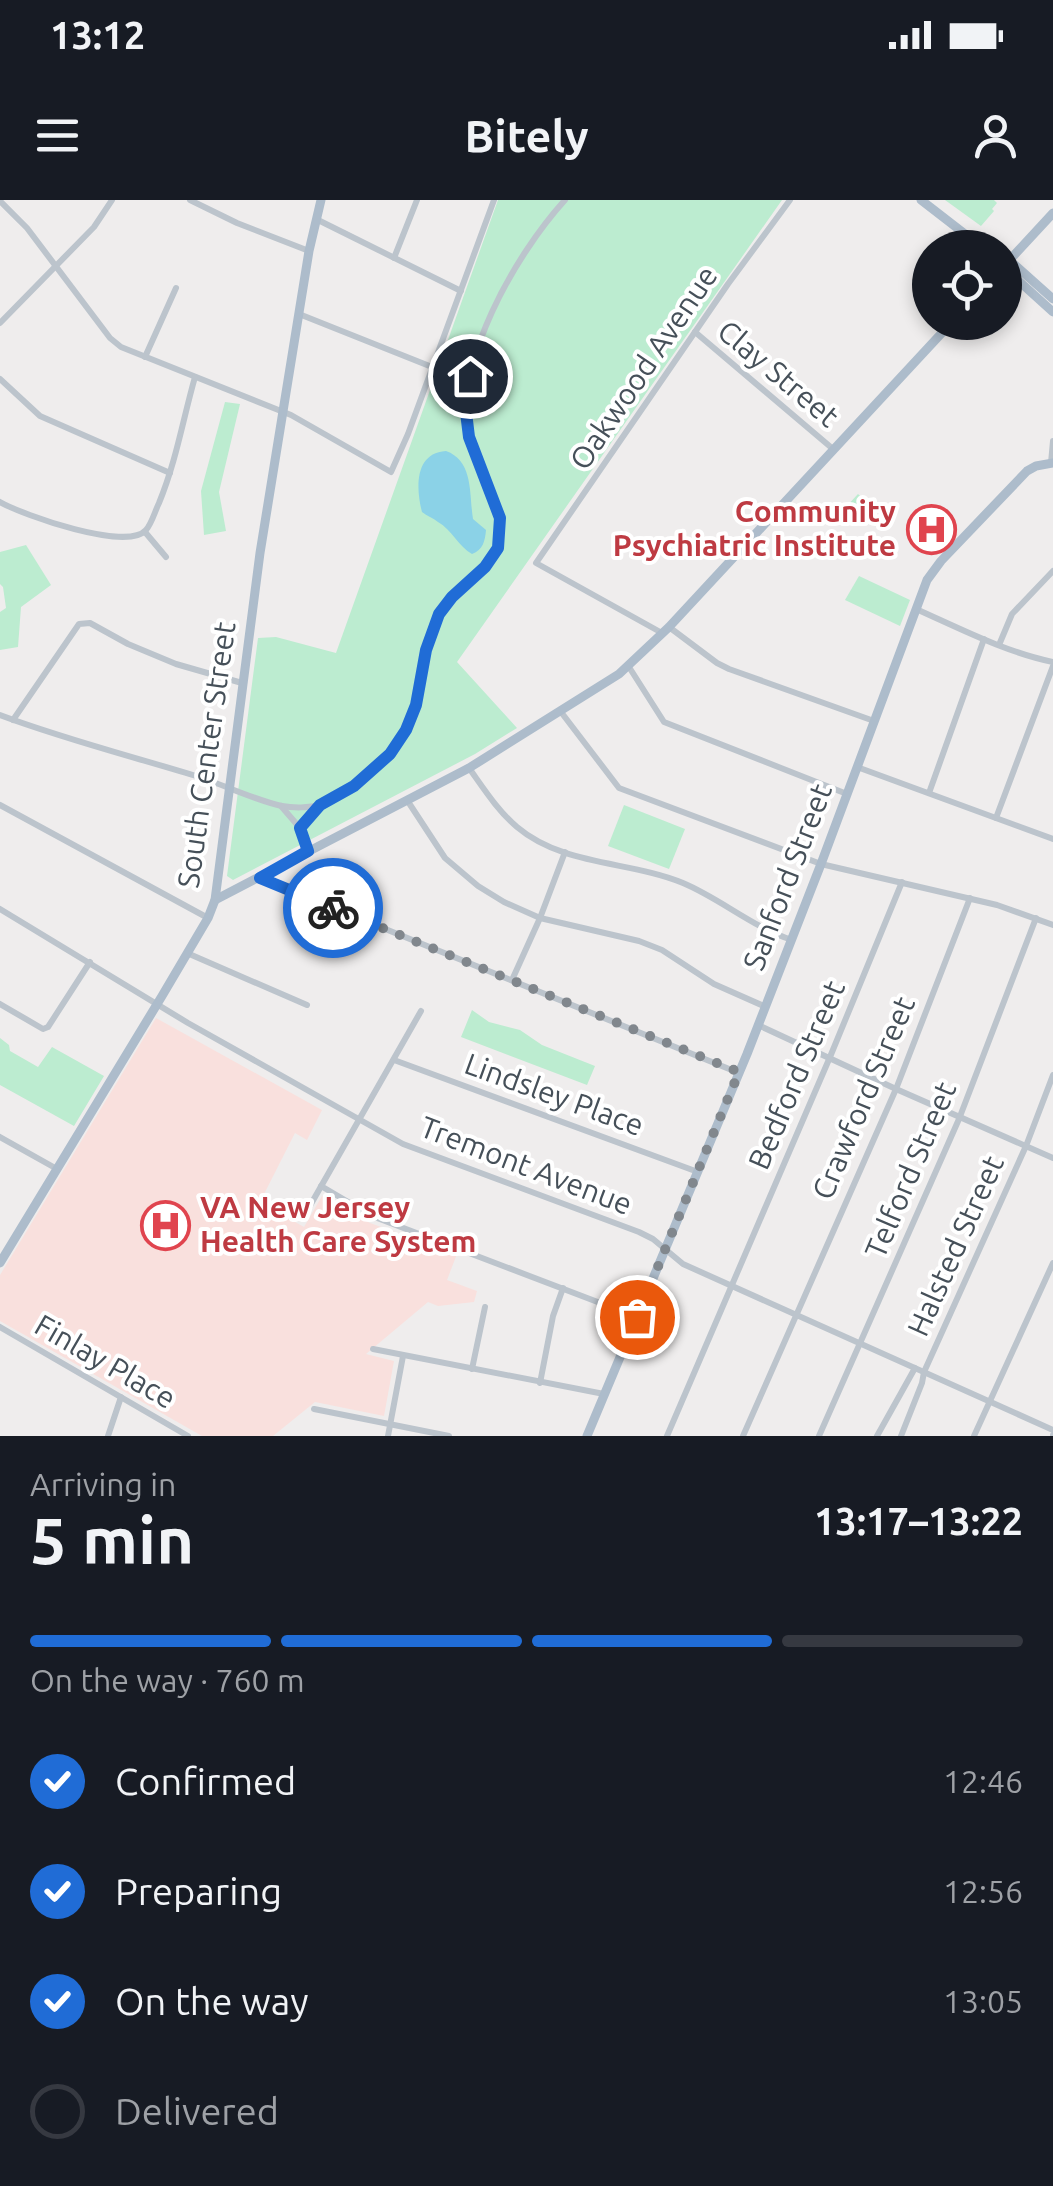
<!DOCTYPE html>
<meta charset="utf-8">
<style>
body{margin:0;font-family:Ubuntu,sans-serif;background:#242831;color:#f1f3f6;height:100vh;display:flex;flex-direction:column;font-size:38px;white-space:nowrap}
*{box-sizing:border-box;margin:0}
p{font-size:32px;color:#9ea1a6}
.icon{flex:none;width:55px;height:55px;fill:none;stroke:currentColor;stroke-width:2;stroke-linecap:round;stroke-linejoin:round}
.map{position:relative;height:1236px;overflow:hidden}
.drawer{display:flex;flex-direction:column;background:#171b24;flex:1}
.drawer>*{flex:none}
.buttons{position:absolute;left:912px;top:30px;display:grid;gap:20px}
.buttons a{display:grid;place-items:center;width:110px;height:110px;border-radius:50%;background:#171b24;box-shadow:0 5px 15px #0003;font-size:50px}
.pin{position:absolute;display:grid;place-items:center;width:85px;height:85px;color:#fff;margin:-42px;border:5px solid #fff;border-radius:50%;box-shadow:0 2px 10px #0007}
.courier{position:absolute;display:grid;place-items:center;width:100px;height:100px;margin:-50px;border:8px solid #206cd6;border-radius:50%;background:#fff;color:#222;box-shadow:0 2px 12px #0007}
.overview em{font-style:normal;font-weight:700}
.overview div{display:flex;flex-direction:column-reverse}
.overview{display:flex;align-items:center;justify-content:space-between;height:170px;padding:0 30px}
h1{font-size:65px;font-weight:700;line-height:75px}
.bar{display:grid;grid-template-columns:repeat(4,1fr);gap:15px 10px;align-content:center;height:120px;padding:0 30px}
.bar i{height:12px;border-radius:8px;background:#363941}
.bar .on{background:#206cd6}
.bar p{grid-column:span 4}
ol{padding:0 30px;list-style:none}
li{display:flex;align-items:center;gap:30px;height:110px}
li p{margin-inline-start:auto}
li .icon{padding:10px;border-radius:50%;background:#206cd6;color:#fff;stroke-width:4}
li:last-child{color:#9ea1a6}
li i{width:55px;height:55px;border:5px solid #363941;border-radius:50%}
.status{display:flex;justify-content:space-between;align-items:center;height:70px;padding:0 50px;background:#171b24;direction:ltr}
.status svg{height:28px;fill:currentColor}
header{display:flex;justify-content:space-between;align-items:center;height:130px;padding:0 30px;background:#171b24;font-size:45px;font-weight:700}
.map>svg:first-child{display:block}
.medical{fill:#f9e0dd}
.green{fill:#bcecd0}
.water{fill:#8bd2e7}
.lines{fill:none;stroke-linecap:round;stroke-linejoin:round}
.minor{stroke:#bcc4cc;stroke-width:6}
.major{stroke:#adbccb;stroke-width:9}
.done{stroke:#81878d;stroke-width:10;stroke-dasharray:0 18}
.route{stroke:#206cd6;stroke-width:12}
.labels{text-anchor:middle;stroke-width:8;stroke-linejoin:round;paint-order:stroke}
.street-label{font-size:30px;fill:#465059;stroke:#fff}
.health-label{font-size:30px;font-weight:bold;fill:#be3a42;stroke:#fff;text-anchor:end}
</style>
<div class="status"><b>13:12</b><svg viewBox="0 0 49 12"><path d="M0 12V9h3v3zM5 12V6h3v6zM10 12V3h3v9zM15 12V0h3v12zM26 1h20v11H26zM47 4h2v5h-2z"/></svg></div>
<header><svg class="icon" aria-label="menu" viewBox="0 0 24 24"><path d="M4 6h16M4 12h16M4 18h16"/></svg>Bitely<svg class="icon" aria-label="person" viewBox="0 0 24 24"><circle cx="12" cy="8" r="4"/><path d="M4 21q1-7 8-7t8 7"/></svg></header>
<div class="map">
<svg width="1053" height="1236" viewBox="0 0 1053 1236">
<rect width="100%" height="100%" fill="#efeded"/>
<polygon class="medical" points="156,818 322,910 307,940 295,933 260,1002 304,1027 322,996 370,1023 457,1054 447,1080 477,1091 474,1102 438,1106 428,1102 366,1154 394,1161 384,1216 315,1202 273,1236 202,1236 0,1121 0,1075"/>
<g class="green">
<polygon points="498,0 782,0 457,462 517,528 475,554 233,680 227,676 258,438 276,437 336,453"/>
<polygon points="945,0 994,0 997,3 992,9 994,11 981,26"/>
<polygon points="225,202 240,204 219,292 226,331 204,335 201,291"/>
<polygon points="858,294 874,309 861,323 845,308"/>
<polygon points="26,345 51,385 21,407 18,447 0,450 0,412 6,408 3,387 0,384 0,352"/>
<polygon points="859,376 910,400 900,426 845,400"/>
<polygon points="624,605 685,629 669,669 608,646"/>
<polygon points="472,810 489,822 520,830 542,845 595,866 587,885 461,837"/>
<polygon points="0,838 9,845 10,851 38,867 52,847 104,876 74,926 0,885"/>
</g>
<path class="water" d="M446,251C474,261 469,295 473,319L486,330C485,341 483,350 472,354C458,346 452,330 438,322C433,318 427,316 422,312C416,289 414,253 446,251Z"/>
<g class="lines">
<g class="minor">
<polyline points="190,0 237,23 309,51"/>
<polyline points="0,1 27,28 110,138 121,147 291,215 391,272 408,234 494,0"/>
<polyline points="316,19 461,91"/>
<polyline points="394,58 417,0"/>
<polyline points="299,114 432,167"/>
<polyline points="0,123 94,27 112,0"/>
<polyline points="695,132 833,249"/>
<polyline points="145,157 176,88"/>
<polyline points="0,179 40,216 170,273"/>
<polyline points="1051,263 1053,241"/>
<path d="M0,302C23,315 127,352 146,330C152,323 155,311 159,303C176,262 183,219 195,177"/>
<polyline points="145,332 166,357"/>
<path d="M916,409C961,429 1005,452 1053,462"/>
<polyline points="669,427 717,463 729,469 874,521"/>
<polyline points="662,433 536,363 728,84 790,0"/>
<polyline points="999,445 1012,414 1053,371"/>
<polyline points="629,467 664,522 847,594"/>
<polyline points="561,512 619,588 821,664 997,705 1053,725"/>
<path d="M0,515C64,539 131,556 196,576C222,584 257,601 282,606C293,608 309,608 320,605C353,594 388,562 405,532C423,501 420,463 432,430C437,418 443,407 451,397C470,377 498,363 500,333C502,303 477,269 470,239C451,165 516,54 565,0"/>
<polyline points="13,520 79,424 90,423 128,444 176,464 242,483"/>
<polyline points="857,567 1053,639"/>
<path d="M469,568C484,589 498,611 517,627C563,666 630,661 683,683C721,699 752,727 792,740"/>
<polyline points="929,593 984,439"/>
<polyline points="407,600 445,658 478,686 504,702 540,718 639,741 662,750 714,784 766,807"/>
<polyline points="0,605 208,718"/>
<polyline points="281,606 300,628 309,651"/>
<polyline points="996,618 1053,466"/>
<polyline points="300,628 319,606"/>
<polyline points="260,678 739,873"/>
<polyline points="0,709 188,823 403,944 639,1032 653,1039 683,1064 1053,1230"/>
<polyline points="187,753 307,805"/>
<polyline points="512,780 540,718 565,652"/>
<polyline points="0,804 43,829 48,827 90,762"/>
<polyline points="758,825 896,889 1053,958"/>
<polyline points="394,860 698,972"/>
<polyline points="0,937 57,969"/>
<polyline points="321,986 372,1016 637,1117"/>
<polyline points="303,1018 421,811"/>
<polyline points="0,1127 188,1236"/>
<polyline points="373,1149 604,1194"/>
<polyline points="472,1169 485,1107"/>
<polyline points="540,1183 553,1116 563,1088"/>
<polyline points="314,1209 449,1236"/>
<polyline points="108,1236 121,1197"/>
<polyline points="388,1236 403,1156"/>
<polyline points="667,1236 830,857 902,682"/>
<polyline points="743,1236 896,889 970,698"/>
<polyline points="819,1236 959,919 1036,718"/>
<polyline points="877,1236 915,1168"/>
<polyline points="901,1236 922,1183 924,1172 1026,946 1053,875"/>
<polyline points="974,1236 1053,1063"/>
<polyline points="1053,1236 1053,1235"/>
</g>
<g class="major">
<polyline points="921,0 983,48"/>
<polyline points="1005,64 1015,65 1053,99"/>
<polyline points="1006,64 1011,74 1053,112"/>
<polyline points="1005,65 1053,13"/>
<polyline points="215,700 469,568 619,474 669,427 952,122"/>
<polyline points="0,1063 162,796 208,718 215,700 260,353 309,51 321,0"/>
<polyline points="587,1236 747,854 821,664 927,380 941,361 1027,271 1036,266 1053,263"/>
</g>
</g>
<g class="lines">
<polyline class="done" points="333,708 739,872 637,1117"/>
<polyline class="route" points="333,708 260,678 308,651 300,628 320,605 354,586 390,554 406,530 416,505 426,450 439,414 452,397 485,367 498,348 500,318 469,237 465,204 470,176"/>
</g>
<defs>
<symbol id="hospital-ring" viewBox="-11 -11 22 22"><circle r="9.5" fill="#fff" stroke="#e0444e" stroke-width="1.5"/><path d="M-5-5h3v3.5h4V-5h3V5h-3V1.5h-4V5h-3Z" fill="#e0444e"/></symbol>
</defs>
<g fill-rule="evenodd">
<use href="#hospital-ring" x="904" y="302" width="55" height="55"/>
<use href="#hospital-ring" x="138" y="998" width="55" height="55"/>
</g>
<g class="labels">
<g class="street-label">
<text transform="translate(644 168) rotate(-56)" y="10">Oakwood Avenue</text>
<text transform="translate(778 174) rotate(40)" y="10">Clay Street</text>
<text transform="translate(207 555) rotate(-82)" y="10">South Center Street</text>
<text transform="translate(788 677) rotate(-69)" y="10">Sanford Street</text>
<text transform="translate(797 875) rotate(-67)" y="10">Bedford Street</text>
<text transform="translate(554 895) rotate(20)" y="10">Lindsley Place</text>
<text transform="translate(864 898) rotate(-67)" y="10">Crawford Street</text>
<text transform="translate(526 966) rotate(21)" y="10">Tremont Avenue</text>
<text transform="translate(911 970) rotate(-67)" y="10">Telford Street</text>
<text transform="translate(956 1046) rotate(-66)" y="10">Halsted Street</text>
<text transform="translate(105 1162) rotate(30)" y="10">Finlay Place</text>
</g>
<g class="health-label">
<text x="896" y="322">Community<tspan x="896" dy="34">Psychiatric Institute</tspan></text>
<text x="200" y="1018" text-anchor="start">VA New Jersey<tspan x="200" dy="34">Health Care System</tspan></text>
</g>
</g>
</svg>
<div class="buttons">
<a><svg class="icon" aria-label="locate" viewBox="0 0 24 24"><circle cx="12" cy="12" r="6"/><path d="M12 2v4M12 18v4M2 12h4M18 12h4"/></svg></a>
</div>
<div class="pin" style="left:637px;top:1117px;background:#ea580c"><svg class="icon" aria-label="bag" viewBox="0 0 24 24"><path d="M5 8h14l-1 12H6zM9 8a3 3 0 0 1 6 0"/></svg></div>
<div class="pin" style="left:470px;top:176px;background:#1f2937"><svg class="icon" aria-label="home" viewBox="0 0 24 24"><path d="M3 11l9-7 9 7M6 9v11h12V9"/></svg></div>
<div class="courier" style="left:333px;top:708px"><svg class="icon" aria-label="bike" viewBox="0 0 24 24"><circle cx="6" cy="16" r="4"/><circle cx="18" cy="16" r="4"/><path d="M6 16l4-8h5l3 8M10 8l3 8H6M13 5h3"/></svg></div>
</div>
<section class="drawer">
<div class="overview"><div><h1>5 min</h1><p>Arriving in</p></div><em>13:17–13:22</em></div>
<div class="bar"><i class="on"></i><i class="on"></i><i class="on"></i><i></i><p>On the way · 760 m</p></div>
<ol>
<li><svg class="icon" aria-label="check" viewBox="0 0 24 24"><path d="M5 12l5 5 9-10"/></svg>Confirmed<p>12:46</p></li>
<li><svg class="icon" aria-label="check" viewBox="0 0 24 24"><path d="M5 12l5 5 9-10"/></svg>Preparing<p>12:56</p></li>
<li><svg class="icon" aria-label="check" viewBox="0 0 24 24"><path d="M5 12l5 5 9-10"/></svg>On the way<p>13:05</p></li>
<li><i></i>Delivered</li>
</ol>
</section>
